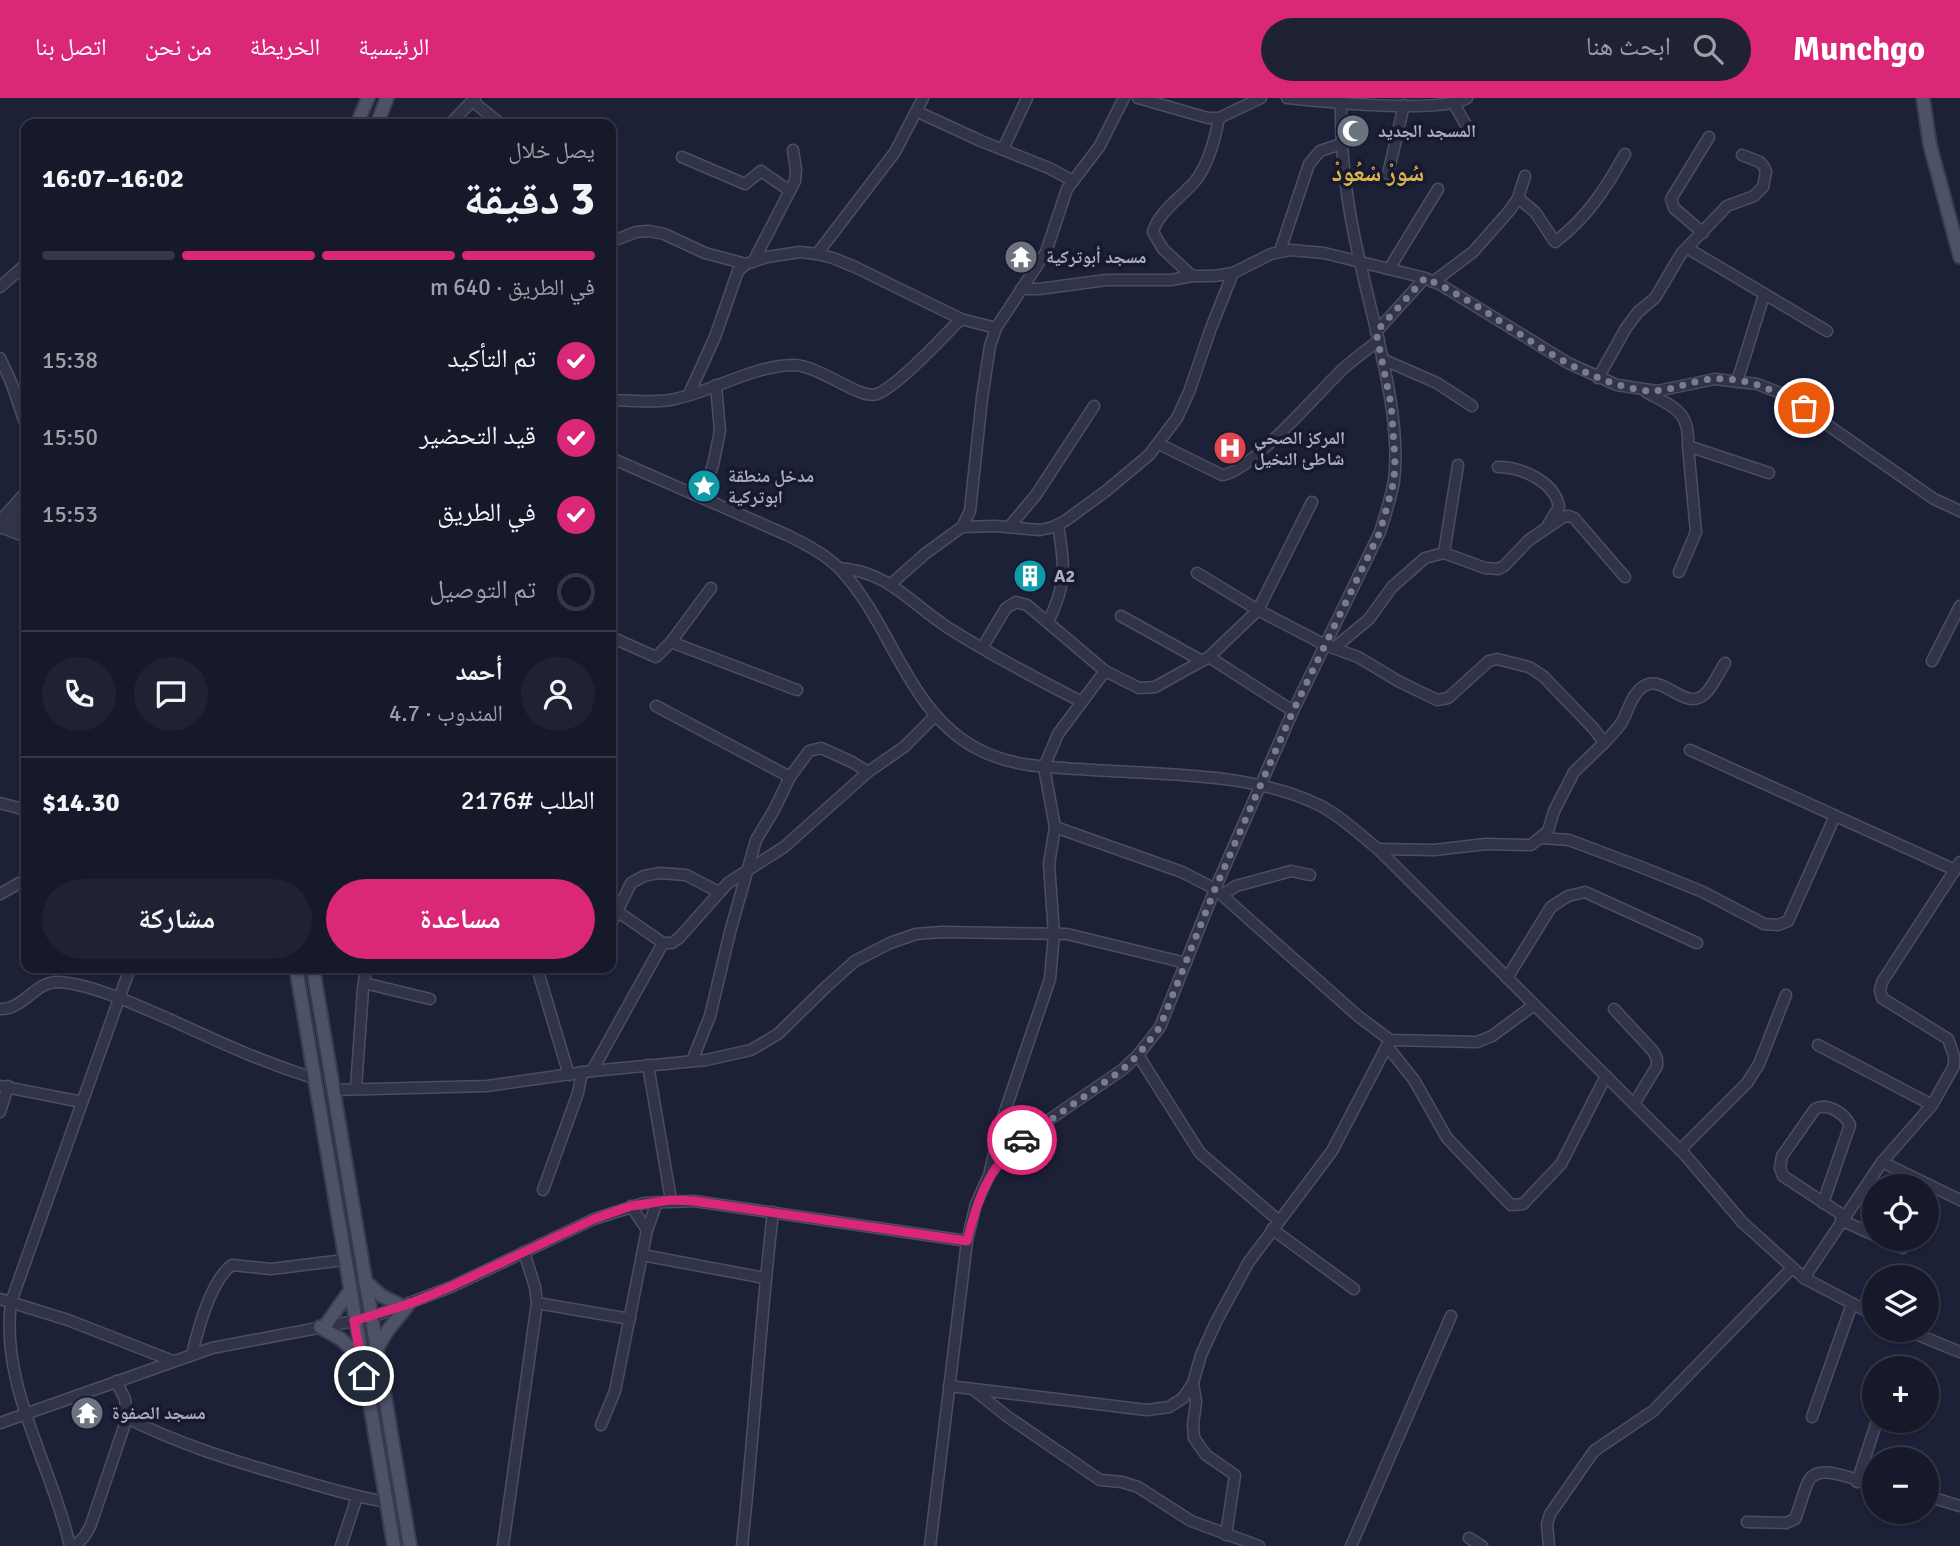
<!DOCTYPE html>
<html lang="ar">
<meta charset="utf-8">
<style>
body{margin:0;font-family:Signika,"Noto Naskh Arabic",sans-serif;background:#1f2232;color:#f1f3f6;direction:rtl;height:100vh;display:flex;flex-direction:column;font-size:26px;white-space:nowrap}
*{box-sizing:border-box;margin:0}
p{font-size:23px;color:#9ea0a8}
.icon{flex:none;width:38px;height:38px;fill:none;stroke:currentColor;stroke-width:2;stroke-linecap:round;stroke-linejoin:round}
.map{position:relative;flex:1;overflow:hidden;direction:ltr}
.details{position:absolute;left:21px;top:21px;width:595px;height:854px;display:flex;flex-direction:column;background:#16192a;border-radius:14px;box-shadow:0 2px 5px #0004,0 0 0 2px #353847;direction:rtl}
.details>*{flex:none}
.tools{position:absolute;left:1862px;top:1076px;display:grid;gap:14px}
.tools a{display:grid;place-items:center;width:77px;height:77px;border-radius:50%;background:#16192a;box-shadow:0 2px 5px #0004,0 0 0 2px #353847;font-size:35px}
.pin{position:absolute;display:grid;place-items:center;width:60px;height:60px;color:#fff;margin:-30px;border:4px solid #fff;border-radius:50%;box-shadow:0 2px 7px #0007}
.courier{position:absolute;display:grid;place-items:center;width:70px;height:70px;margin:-35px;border:5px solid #db2777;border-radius:50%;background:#fff;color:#222;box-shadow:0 2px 9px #0007}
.headline em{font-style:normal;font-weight:800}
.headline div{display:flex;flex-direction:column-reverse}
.headline{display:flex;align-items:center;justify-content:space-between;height:119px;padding:0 21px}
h1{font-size:46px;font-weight:800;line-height:52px}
.bar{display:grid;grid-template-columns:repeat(4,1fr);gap:10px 7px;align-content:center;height:84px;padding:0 21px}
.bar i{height:9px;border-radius:5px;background:#353847}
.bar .active{background:#db2777}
.bar p{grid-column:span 4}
.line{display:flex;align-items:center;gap:18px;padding:0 21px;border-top:2px solid #353847}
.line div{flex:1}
.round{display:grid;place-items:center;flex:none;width:74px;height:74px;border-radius:37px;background:#1f2232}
ol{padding:0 21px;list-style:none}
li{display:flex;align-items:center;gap:21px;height:77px}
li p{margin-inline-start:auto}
li .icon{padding:7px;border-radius:50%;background:#db2777;color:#fff;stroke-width:4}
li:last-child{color:#9ea0a8}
li i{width:38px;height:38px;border:4px solid #353847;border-radius:50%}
.button{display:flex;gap:14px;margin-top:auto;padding:14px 21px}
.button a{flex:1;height:80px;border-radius:42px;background:#db2777;color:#fff;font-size:28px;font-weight:800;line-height:80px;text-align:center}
.button a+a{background:#1f2232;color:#f1f3f6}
header{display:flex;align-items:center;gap:42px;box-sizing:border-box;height:98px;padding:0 35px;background:#db2777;color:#fff}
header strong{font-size:33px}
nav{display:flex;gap:38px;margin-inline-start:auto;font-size:24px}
.search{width:490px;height:63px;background:#1f2232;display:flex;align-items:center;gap:18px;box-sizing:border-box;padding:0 24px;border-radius:38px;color:#9ea0a8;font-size:26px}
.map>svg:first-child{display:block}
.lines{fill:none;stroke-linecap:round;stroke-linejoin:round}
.minor-casing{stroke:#4b4e63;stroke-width:13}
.major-casing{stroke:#3a3d51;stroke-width:16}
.minor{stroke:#313448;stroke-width:10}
.major{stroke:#4e5268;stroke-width:12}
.done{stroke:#797c94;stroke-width:7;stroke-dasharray:0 12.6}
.route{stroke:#db2777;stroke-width:9}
.labels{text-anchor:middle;stroke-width:7;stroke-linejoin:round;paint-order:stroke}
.poi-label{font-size:18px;font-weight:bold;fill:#aaadc5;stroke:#17192c;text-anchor:start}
.district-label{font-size:24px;font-weight:bold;fill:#ddb44e;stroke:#17192c}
</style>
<header>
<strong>Munchgo</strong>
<div class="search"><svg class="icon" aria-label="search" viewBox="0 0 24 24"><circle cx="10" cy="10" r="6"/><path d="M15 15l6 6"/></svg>ابحث هنا</div>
<nav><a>الرئيسية</a><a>الخريطة</a><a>من نحن</a><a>اتصل بنا</a></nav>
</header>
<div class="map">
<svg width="1960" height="1448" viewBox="0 0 1960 1448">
<rect width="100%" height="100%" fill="#1d2138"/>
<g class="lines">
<defs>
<g id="minor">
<polyline points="1138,0 1208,20 1219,20 1261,0"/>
<path d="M1287,0C1325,4 1438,16 1467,0"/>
<polyline points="472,3 501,26"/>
<polyline points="1454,6 1470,34"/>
<polyline points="918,14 981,43 1049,70 1073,83"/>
<polyline points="450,26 475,0"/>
<polyline points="1003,51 1027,0"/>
<polyline points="682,59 745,86 761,73 790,93"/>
<polyline points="1388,76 1404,7"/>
<path d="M1518,100L1535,114L1555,144C1587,120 1606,90 1625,56"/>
<polyline points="1703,135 1674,110 1671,101 1709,39"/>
<polyline points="618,141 636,134 649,133 664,136 705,155 746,166"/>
<polyline points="1687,150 1827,233"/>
<polyline points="1280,153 1309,66 1320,53 1341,46"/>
<polyline points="817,156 895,54 923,0"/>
<polyline points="753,164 795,83 796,72 793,52"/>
<polyline points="1389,171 1438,91"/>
<path d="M1192,178L1163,151L1153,134C1158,114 1183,98 1196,82C1209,65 1215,41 1219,20"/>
<polyline points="1433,184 1473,154 1510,112 1518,100 1525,78"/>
<polyline points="0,189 26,166"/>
<polyline points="1021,191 1039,191 1106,182 1171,182 1192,178 1214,178 1233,175 1271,156 1291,152 1324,155 1425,180 1441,187 1568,265 1617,287 1657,293 1715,281 1757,286 1783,296 1934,401 1960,413"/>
<polyline points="1376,234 1425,180"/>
<polyline points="0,260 11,284 26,328"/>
<polyline points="1382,261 1437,285 1472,308"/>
<polyline points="1598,280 1626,230 1638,214 1655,200 1681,156 1727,108 1754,98 1763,89 1766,74 1764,69 1760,64 1742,57"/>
<polyline points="1737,284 1764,197"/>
<path d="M1646,294C1673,309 1690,312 1688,348L1769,375"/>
<polyline points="689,296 715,239 738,173 746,166 767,159 800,154 817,156 833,160 855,169 961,221"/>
<path d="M611,302C630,302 651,305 670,302C711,295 750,268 793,267C820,267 859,302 877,296C898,288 943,239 961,221L996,230"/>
<path d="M1159,346L1222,377C1249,376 1321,291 1344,270C1355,260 1367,252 1379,242"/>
<path d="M611,360L787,437C805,446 825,456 840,471C892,526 907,613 976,650C1008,668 1044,669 1079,671C1155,677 1250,673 1319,707C1341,718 1359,736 1378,751L1686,1058L1743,1125L1804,1180L1874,1217"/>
<path d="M1498,369C1520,369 1555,383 1559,409L1548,427"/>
<polyline points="702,398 713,367 720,333 716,287"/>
<polyline points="2,421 26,394"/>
<polyline points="3,421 26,414"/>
<polyline points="611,429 611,446"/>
<polyline points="962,429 995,428 1040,432 1053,429 1065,423 1106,393 1149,357 1177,320 1189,294 1211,230 1233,175"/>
<polyline points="1009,429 1036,397 1094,308"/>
<polyline points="0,430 26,424"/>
<polyline points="3,430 26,439"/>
<polyline points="1444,455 1458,367"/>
<path d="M839,470C888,473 911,506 950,531C993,558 1037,581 1082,604"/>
<polyline points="1679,474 1696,434 1688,348"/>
<polyline points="1197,475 1258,512 1325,547 1358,559 1398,583 1437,602 1448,600 1489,563 1497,561 1529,569 1543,578 1594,631 1604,645 1574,674 1554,713 1548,733 1531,747 1486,746 1434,752 1378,751"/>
<polyline points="891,486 926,455 962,429 970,413 982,300 990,248 996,230 1046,154 1067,91 1099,49 1124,0"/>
<polyline points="1121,518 1202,563"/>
<path d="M1048,524C1067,486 1065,468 1058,427"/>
<polyline points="611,539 656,559 671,544 711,490"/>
<polyline points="671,544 797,592"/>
<polyline points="982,550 1006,510 1016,504 1027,507 1105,573 1139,590 1155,589 1209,559 1258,512 1312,404"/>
<polyline points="1334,550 1369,521 1392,489 1425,460 1444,455 1485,470 1498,471 1504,468 1529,442 1563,419 1569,418 1574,420 1625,479"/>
<polyline points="1209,559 1293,613"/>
<polyline points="1932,563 1960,508"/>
<polyline points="656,608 790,679"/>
<path d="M1604,645C1610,638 1617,632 1622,624C1629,611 1632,594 1646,587C1666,578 1687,616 1707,594C1714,586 1719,574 1725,565"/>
<polyline points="1690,652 1955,772"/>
<polyline points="0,705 26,712"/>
<polyline points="1055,729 1182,774 1215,791 1358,918 1390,942 1477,944 1492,938 1534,907"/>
<polyline points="1542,740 1569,742 1641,769 1703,794 1764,826 1778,827 1788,823 1835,718"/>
<polyline points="0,796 21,784"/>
<polyline points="1222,797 1236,788 1291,773 1310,777"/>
<polyline points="611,809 663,845 672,845 679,840 728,785 784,749 868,674 904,649 935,618"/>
<polyline points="611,826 631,785 644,778 659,775 686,777 719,794"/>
<polyline points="537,870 569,977"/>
<polyline points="1507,880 1551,809 1568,798 1585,794 1697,845"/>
<polyline points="364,885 430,901"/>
<path d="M0,911C23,912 35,884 57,884C90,885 139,908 169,921C217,943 264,965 314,980"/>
<polyline points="1614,911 1653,953 1657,961 1657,968 1634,1006"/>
<polyline points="1818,947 1932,1007"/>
<polyline points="1387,948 1414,982 1447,1040 1511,1107 1523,1106 1561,1066 1606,978"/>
<polyline points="1138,957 1200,1055 1278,1122"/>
<polyline points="692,963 710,918 730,834 756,742 774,712 790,679 809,653 821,650 852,664 868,674"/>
<polyline points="648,967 671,1102"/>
<polyline points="592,973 663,845"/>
<polyline points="0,988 82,1004"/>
<polyline points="356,990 363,891 366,870"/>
<polyline points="333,992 487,988 592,973 706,962 751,952 778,936 827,888 855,863 890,845 916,836 942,834 1067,836 1186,865"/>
<polyline points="0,1014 8,988"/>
<polyline points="1680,1052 1747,985 1759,966 1786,897"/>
<polyline points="1882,1064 1960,1102"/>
<polyline points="990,1073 1001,1025 1050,881 1054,836 1049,766 1055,729 1044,669 1058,636 1105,573"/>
<polyline points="543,1092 578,995 582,974"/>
<path d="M1823,1105L1850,1027C1844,1015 1827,1004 1815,1011L1782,1058L1780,1070L1783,1078L1844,1118"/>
<polyline points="1841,1122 1874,1137"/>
<polyline points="1272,1131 1354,1191"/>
<polyline points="647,1132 657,1104"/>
<polyline points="1883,1141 1903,1150"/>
<polyline points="642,1157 765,1180"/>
<polyline points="1804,1180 1882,1064 1932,1007 1954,968 1954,958 1948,941 1882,900 1880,892 1882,884 1960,764"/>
<polyline points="0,1201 68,1222 173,1263"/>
<polyline points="537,1205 630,1221"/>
<polyline points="1906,1232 1960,1254"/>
<path d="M192,1256C198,1231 211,1182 232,1167L271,1171L344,1162"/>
<polyline points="1193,1285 1196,1304 1193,1327 1194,1340 1206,1357 1235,1377 1226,1437"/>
<polyline points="949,1288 1147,1312 1169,1309 1183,1300 1193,1285 1201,1257 1216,1224 1248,1165 1332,1053 1390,942"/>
<polyline points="974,1292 1008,1319 1100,1382 1122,1384 1138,1389 1191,1423 1259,1448"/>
<polyline points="1812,1319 1852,1206"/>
<path d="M127,1320C179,1346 230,1362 286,1378C319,1388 352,1398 386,1404"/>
<polyline points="0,1325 212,1250 370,1220 451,1189 594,1121 644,1105 694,1103 967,1143"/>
<polyline points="601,1327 615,1293 647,1132 631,1108"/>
<polyline points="1857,1384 1877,1323"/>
<polyline points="1927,1398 1960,1408"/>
<path d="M1747,1424L1786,1425L1795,1421C1800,1409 1803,1395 1808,1384C1818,1363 1856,1383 1874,1387"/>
<polyline points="1469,1440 1482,1448"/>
<path d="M70,1448C52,1367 0,1289 11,1204L130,870"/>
<polyline points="75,1448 84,1439 90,1429 127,1320 125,1301 116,1283"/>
<polyline points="341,1448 357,1399"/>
<polyline points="503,1448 537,1205 535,1189 524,1154"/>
<path d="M742,1448C754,1337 760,1225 773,1114"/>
<path d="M930,1448L967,1143L976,1106L989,1077L998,1065L1040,1028L1122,972L1138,957L1160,929L1215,791L1293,613L1380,434C1385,418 1391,400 1394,383C1402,319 1375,232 1361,168C1348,115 1340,55 1341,0"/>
<polyline points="1351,1448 1451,1218"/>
<polyline points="1549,1448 1547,1426 1550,1416 1594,1353 1653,1313 1792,1170"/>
</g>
<g id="major">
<polyline points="1923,0 1930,47 1960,159"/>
<polyline points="357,26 368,0"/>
<polyline points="377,26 387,0"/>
<polyline points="296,870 394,1448"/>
<polyline points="313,870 410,1448"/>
<polyline points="365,1183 382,1198 402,1208"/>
<polyline points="325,1228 349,1194"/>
<polyline points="320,1229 341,1241 360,1259"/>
<polyline points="376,1252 388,1232 409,1206"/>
</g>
</defs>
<use href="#minor" class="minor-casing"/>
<use href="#major" class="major-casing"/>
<use href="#minor" class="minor"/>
<use href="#major" class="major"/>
</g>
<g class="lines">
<path class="done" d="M1022,1042L1122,972L1138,957L1160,929L1215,791L1293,613L1380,434L1394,383L1395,361L1391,306L1376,234L1425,180C1498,212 1562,279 1641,292C1664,296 1682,286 1704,282C1738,276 1776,291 1804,310"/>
<path class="route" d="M364,1278L354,1223L409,1206L450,1189L594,1121L631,1108L671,1102L694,1103L967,1143C977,1103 988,1069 1022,1042"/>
</g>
<defs>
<symbol id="mosque-disc" viewBox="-11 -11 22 22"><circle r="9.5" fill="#6b7280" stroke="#17192c"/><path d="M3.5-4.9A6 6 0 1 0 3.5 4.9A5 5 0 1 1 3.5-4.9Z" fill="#fff"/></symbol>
<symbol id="temple-disc" viewBox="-11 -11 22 22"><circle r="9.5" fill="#6b7280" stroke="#17192c"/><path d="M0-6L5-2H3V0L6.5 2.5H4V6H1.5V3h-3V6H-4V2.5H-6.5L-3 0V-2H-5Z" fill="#fff"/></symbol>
<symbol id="hospital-disc" viewBox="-11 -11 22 22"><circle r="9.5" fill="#e0444e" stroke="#17192c"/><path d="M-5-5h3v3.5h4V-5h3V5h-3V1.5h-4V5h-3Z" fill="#fff"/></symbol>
<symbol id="sight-disc" viewBox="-11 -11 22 22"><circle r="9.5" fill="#0f9aa8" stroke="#17192c"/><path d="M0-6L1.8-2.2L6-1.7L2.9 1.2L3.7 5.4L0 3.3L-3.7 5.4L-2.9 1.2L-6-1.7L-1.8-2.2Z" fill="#fff"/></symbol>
<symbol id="building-disc" viewBox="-11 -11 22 22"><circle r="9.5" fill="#0f9aa8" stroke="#17192c"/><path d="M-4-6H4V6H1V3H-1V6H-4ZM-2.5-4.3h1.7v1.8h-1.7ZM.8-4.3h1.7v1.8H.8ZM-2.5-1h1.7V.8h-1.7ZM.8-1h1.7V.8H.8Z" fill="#fff"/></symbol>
</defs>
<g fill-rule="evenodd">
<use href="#mosque-disc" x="1334" y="14" width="38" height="38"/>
<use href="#temple-disc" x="1002" y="140" width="38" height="38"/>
<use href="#hospital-disc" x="1211" y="331" width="38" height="38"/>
<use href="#sight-disc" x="685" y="369" width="38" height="38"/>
<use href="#building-disc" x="1011" y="459" width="38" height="38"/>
<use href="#temple-disc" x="68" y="1296" width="38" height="38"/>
</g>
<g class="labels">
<g class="poi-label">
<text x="1378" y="39">المسجد الجديد</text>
<text x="1046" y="165">مسجد أبوتركية</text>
<text x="1254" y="346">المركز الصحي<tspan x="1254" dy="21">شاطئ النخيل</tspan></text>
<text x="728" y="384">مدخل منطقة<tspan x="728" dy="21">ابوتركية</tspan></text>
<text x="1054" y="484">A2</text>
<text x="112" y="1321">مسجد الصفوة</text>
</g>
<g class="district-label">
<text x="1378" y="83">سُورْ سْعُودْ</text>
</g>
</g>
</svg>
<div class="tools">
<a><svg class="icon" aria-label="locate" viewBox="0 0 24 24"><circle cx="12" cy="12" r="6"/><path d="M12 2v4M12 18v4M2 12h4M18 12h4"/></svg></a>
<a><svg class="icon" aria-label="layers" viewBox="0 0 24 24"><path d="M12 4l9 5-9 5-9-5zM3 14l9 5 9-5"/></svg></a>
<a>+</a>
<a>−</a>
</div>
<div class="pin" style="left:1804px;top:310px;background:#ea580c"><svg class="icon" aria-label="bag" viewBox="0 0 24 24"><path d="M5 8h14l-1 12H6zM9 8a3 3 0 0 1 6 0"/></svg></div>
<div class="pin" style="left:364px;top:1278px;background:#1f2937"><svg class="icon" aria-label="home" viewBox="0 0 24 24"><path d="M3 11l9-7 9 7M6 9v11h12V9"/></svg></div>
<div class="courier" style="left:1022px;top:1042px"><svg class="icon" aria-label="car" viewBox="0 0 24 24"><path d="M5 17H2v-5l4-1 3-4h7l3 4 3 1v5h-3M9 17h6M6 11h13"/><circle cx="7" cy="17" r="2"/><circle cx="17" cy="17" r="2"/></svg></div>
<section class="details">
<div class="headline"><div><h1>3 دقيقة</h1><p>يصل خلال</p></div><em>16:02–16:07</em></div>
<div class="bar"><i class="active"></i><i class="active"></i><i class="active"></i><i></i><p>في الطريق · 640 m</p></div>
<ol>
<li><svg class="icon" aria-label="check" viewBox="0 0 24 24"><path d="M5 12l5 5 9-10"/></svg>تم التأكيد<p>15:38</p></li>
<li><svg class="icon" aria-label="check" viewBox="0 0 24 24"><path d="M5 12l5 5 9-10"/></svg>قيد التحضير<p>15:50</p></li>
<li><svg class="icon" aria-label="check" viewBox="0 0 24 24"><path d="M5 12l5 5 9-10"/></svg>في الطريق<p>15:53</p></li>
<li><i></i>تم التوصيل</li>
</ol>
<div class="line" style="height:126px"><a class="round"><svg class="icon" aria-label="person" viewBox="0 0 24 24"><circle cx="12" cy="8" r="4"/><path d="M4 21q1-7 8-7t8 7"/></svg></a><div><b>أحمد</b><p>المندوب · 4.7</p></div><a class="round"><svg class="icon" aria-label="chat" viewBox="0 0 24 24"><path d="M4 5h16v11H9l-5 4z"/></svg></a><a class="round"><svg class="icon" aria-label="phone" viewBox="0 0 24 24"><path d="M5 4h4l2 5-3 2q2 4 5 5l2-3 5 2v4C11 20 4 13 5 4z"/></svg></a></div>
<div class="line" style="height:91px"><div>الطلب #2176</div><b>$14.30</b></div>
<div class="button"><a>مساعدة</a><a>مشاركة</a></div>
</section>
</div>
